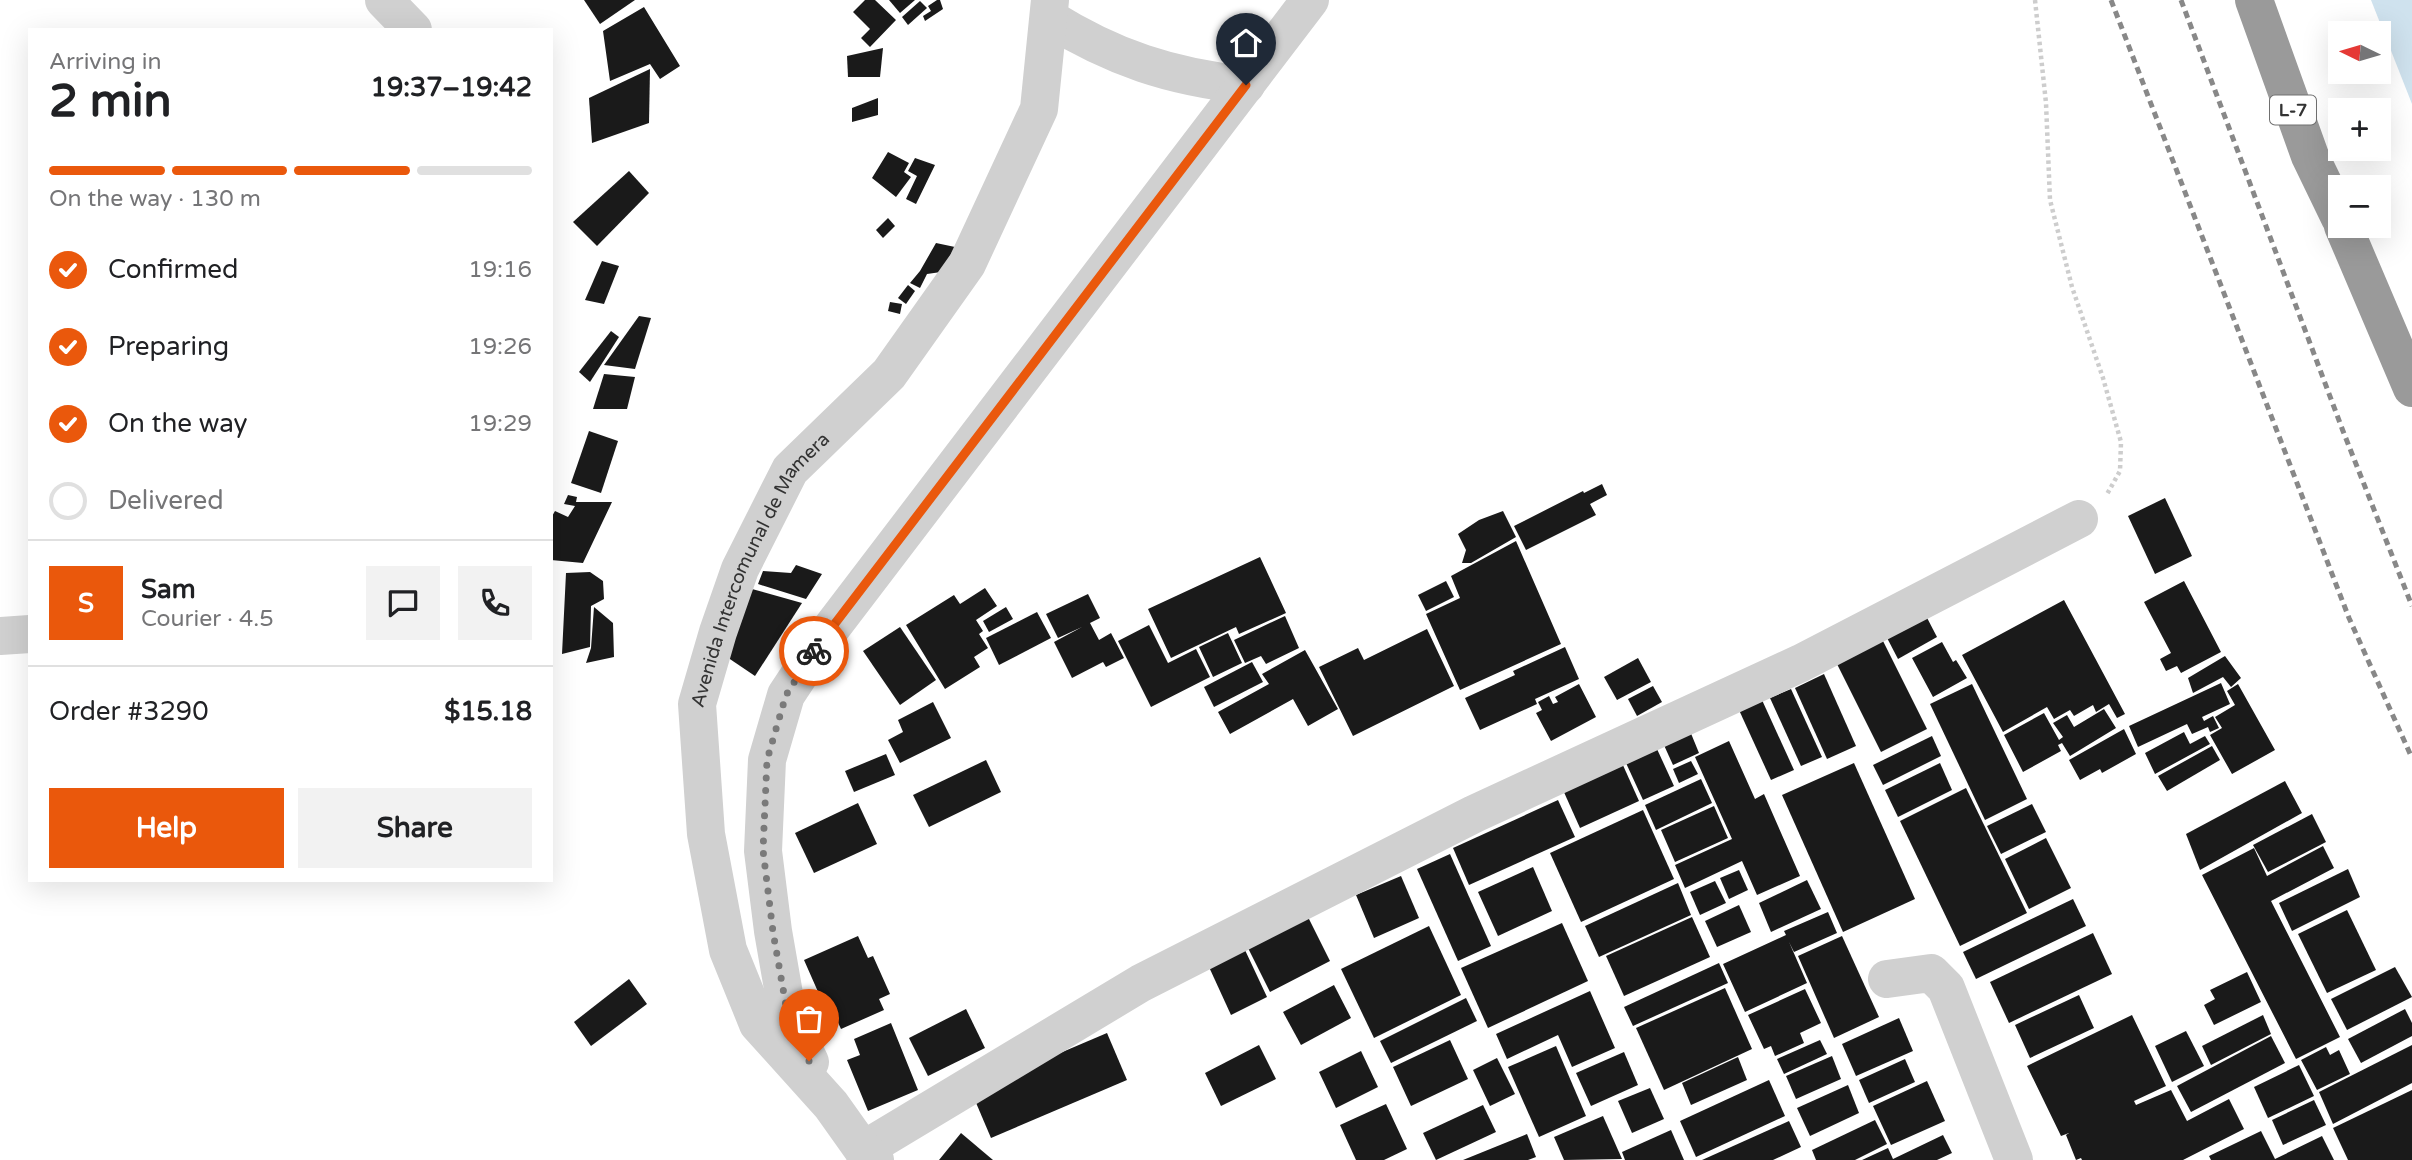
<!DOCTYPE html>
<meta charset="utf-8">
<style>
body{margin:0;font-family:"Varela Round",sans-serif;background:#f2f2f2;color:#202124;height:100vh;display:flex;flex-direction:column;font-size:26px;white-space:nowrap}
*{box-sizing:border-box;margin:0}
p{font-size:23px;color:#757577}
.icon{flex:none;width:38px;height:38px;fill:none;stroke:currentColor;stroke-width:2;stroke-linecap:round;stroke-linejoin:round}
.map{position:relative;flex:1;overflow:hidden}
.details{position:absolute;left:28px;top:28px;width:525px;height:854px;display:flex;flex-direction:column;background:#fff;border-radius:0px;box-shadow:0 7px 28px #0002}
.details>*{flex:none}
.needle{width:46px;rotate:275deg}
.controls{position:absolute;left:2328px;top:21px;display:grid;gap:14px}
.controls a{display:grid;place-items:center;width:63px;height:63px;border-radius:0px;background:#fff;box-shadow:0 7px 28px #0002;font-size:35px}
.pin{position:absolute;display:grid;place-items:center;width:60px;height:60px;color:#fff;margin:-72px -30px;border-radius:50% 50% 50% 0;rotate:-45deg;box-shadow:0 0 7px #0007}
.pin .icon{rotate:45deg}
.courier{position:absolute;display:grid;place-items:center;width:70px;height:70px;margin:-35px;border:5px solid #ea580c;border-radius:50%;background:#fff;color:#222;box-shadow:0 2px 9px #0007}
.overview em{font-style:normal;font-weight:800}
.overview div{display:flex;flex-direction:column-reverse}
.overview{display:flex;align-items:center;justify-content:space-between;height:119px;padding:0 21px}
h1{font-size:46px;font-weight:800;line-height:52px}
.bar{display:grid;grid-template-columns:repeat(4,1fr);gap:10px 7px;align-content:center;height:84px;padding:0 21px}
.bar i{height:9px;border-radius:5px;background:#e0e0e0}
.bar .selected{background:#ea580c}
.bar p{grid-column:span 4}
.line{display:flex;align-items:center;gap:18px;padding:0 21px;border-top:2px solid #e0e0e0}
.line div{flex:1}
.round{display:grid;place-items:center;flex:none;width:74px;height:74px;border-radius:0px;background:#f2f2f2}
ol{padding:0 21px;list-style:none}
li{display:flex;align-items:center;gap:21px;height:77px}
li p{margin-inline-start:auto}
li .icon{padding:7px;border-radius:50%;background:#ea580c;color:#fff;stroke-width:4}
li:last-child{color:#757577}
li i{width:38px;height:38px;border:4px solid #e0e0e0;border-radius:50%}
.action{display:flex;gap:14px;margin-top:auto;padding:14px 21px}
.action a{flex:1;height:80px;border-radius:0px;background:#ea580c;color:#fff;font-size:28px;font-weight:800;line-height:80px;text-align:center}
.action a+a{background:#f2f2f2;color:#202124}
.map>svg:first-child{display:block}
.water{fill:#cfe2ee}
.building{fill:#1a1a1a}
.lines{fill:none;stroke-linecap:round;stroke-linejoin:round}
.path{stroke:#cdcdcd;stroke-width:4.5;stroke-dasharray:3.5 3.5;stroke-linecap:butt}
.minor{stroke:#d0d0d0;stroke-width:38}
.highway{stroke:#9a9a9a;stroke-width:38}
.rail{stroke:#888;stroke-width:5;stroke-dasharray:7 5;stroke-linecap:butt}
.done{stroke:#7a7a7a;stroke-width:7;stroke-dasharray:0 12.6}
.route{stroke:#ea580c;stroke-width:9}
.labels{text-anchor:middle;stroke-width:7;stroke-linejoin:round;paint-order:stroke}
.shield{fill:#fff;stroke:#707070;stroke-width:2}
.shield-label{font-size:18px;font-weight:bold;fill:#333}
.street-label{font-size:19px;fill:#333;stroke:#fff}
</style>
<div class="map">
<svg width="2412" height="1160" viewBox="0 0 2412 1160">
<rect width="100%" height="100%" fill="#fff"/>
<polygon class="water" points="2371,0 2412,0 2412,104"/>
<g class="building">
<polygon points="584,0 635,0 600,24"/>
<polygon points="865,0 875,0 896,20 870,47 861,38 870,29 853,12"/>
<polygon points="889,0 915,0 900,13"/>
<polygon points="937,0 940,0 943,9 925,21 923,16 931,11 928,6"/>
<polygon points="920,1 927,8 908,25 902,17"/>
<polygon points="644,7 680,66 660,79 650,64 610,81 603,31"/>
<polygon points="883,48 880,77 848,77 847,56"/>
<polygon points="650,69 649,123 592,143 589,98"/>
<polygon points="878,98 878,115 852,122 852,108"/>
<polygon points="888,152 909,163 904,172 911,177 896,197 872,178"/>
<polygon points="915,158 935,165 916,204 906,199 917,176 908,171"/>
<polygon points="629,171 649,193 597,246 573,222"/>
<polygon points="888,218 895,226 883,238 876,230"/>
<polygon points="936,243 955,247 941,272 927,274 920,288 910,283 920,271"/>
<polygon points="602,261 619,266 604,304 585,300"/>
<polygon points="908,285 915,291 906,304 898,298"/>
<polygon points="890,302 902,304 900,314 888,311"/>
<polygon points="639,316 651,318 635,369 604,365"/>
<polygon points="611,331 619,337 590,382 579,372"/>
<polygon points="604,374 635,377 627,409 593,409"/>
<polygon points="589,431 618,441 601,493 571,483"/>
<polygon points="1602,484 1607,495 1590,504 1596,515 1526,550 1514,526 1583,491 1584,493"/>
<polygon points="568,495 577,497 576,502 612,502 583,563 551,560 551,518 555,511 568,517 575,506 564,504"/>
<polygon points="2165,498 2192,556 2155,574 2128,516"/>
<polygon points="1503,511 1516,537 1471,563 1462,563 1466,550 1458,534 1479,520"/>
<polygon points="1516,541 1561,644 1460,690 1426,614 1460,598 1451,576"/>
<polygon points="1260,557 1286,613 1239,634 1236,627 1171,658 1148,609"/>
<polygon points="796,565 822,574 806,599 758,584 763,571 791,573"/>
<polygon points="590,572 603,581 604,599 591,606 590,647 562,654 566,573"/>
<polygon points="1446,581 1454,597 1426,611 1418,595"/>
<polygon points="2184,581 2221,652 2181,673 2177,666 2166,671 2160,659 2171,653 2144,602"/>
<polygon points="985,588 997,606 976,620 983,631 979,634 988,648 974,657 980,667 945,689 906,625 954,595 960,604"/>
<polygon points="752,589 802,603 755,676 718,651"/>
<polygon points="1088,594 1100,618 1090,623 1099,640 1111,633 1124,658 1106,667 1103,662 1072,678 1054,642 1082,627 1058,638 1046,614"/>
<polygon points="2064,600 2125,714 2117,718 2109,704 2096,712 2093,705 2074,716 2070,710 2054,719 2047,707 2003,732 1962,655"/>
<polygon points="594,607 613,623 614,657 586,663 591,648"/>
<polygon points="1006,607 1013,619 989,632 983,621"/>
<polygon points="1037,612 1051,638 999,665 986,638"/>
<polygon points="1924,612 1937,637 1898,659 1885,634"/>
<polygon points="1285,616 1299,648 1266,664 1261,656 1245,663 1234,640"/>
<polygon points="1149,625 1168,663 1196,649 1210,677 1151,707 1118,641"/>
<polygon points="900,627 936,680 900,705 863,651"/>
<polygon points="1427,629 1454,686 1353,736 1319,667 1358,648 1364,660"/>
<polygon points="1228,633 1242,663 1213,677 1199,647"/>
<polygon points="1879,633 1927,729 1881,752 1833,656"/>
<polygon points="1942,642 1953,662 1956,660 1967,678 1933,697 1912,658"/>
<polygon points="1565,647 1579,679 1535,699 1537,704 1480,730 1465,698 1515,675 1513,671"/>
<polygon points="1305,650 1338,709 1308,726 1293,699 1230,734 1218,712 1269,684 1262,674"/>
<polygon points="2225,656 2241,678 2231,687 2223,677 2193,693 2188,678"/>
<polygon points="1638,658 1651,682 1617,700 1604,677"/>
<polygon points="1252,662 1263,682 1214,707 1204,687"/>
<polygon points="1824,674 1856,746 1827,759 1795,688"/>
<polygon points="2221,683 2230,704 2202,717 2204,721 2213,716 2219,728 2210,732 2208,727 2192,734 2187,724 2138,747 2129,726"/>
<polygon points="1579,684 1596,717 1551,741 1536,713 1542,710 1538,702 1549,696 1553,704 1558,702 1555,697"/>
<polygon points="1972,684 2027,799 1985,820 1930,704"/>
<polygon points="2238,684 2275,750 2232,774 2210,735 2222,728 2215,717 2235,705 2227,691"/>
<polygon points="1653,686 1662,702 1637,716 1628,699"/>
<polygon points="1791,689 1822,757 1801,766 1770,698"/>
<polygon points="1762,700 1794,770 1771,780 1739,710"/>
<polygon points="933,702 951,738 900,763 888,740 903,732 898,720"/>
<polygon points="2104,709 2116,728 2070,756 2062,743 2058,745 2061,751 2023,772 2004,735 2044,713 2059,740 2063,737 2053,723 2067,715 2074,727"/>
<polygon points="2124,729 2136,754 2102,773 2100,769 2080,780 2069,760"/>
<polygon points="1690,731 1699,753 1673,765 1663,743"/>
<polygon points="2184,732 2190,744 2205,736 2210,744 2155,774 2145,753"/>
<polygon points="1932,736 1941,756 1883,785 1873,765"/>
<polygon points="1729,741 1755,799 1764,794 1800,876 1757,895 1742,861 1685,888 1675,865 1732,839 1695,757"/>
<polygon points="2212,746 2220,760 2167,791 2158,776"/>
<polygon points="1657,749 1674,786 1643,800 1626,763"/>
<polygon points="886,754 895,775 854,792 845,771"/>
<polygon points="986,760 1001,792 929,827 913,795"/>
<polygon points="1691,761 1698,774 1679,783 1673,769"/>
<polygon points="1622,763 1639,801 1580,828 1563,790"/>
<polygon points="1854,763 1915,899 1843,932 1782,795"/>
<polygon points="1940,763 1952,790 1898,817 1885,790"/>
<polygon points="1701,779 1712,803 1656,830 1645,805"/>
<polygon points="2285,781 2302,813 2200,870 2186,834"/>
<polygon points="1966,788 2027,913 1960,946 1900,821"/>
<polygon points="1558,800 1575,837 1469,885 1453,848"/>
<polygon points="858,803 877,844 814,873 795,833"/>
<polygon points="2032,804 2046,832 2001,854 1987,826"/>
<polygon points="1714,806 1728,838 1675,862 1661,830"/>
<polygon points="1643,810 1674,879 1581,922 1550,853"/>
<polygon points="2312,814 2326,842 2268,872 2253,845"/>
<polygon points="2046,838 2071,888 2029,909 2005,859"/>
<polygon points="2323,846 2334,868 2271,901 2340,1037 2296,1059 2202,875 2254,848 2267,876"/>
<polygon points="1450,854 1491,946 1458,961 1417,869"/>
<polygon points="1533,867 1552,911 1498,936 1478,892"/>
<polygon points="2348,869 2360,897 2292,931 2279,903"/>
<polygon points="1739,870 1748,890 1729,899 1720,878"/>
<polygon points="1401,876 1419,918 1374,938 1356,895"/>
<polygon points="1807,880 1821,909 1771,932 1759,903"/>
<polygon points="1715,881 1726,903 1700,915 1690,892"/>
<polygon points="1678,883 1691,915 1599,957 1585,926"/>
<polygon points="2073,899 2086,926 1976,979 1963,952"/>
<polygon points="1739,905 1751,932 1717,947 1705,921"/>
<polygon points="2347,910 2376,970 2327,993 2298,934"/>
<polygon points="1828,912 1837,933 1794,952 1789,942 1807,983 1745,1012 1723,964 1786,935 1784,931"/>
<polygon points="1308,917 1330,961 1270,992 1248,948"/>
<polygon points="1692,917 1710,957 1624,996 1606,956"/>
<polygon points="1562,923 1588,981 1488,1028 1461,968"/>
<polygon points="1429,926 1461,995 1374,1038 1341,969"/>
<polygon points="2093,933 2112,974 2009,1023 1990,982"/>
<polygon points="858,936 868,958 873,956 890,994 879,999 884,1010 841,1029 835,1016 830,1019 804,960"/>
<polygon points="1842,936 1879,1017 1834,1038 1798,956"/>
<polygon points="1245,950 1267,997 1231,1015 1209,967"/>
<polygon points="1719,963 1728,983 1633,1026 1624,1007"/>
<polygon points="2395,967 2412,997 2347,1030 2331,999"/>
<polygon points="2247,972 2261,1002 2214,1025 2204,1005 2215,999 2210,990"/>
<polygon points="629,979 647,1004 591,1046 574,1022"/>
<polygon points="1334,985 1351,1018 1301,1045 1283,1012"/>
<polygon points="1725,988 1752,1049 1664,1090 1636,1028"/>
<polygon points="1805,989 1821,1023 1800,1033 1804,1043 1775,1056 1771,1046 1764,1049 1748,1015"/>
<polygon points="1590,991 1615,1048 1572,1067 1558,1035 1507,1059 1496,1034"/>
<polygon points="2079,995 2094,1028 2030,1058 2015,1025"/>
<polygon points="1466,998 1477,1021 1391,1063 1380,1041"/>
<polygon points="966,1009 985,1048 928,1076 909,1038"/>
<polygon points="2405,1009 2412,1023 2412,1036 2361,1063 2348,1039"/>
<polygon points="2132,1015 2166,1086 2134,1101 2136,1105 2171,1090 2187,1121 2229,1099 2244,1129 2183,1160 2082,1160 2081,1158 2076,1160 2066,1135 2069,1133 2061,1136 2027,1066"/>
<polygon points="2263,1015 2271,1034 2211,1065 2202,1046"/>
<polygon points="1899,1018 1913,1051 1856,1076 1842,1044"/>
<polygon points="891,1023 918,1090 868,1111 847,1060 860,1055 854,1039"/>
<polygon points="2186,1031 2204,1066 2172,1082 2155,1046"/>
<polygon points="1107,1033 1127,1080 991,1138 971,1091"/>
<polygon points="2271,1036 2285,1063 2191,1112 2177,1086"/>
<polygon points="1450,1040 1468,1079 1411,1106 1393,1067"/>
<polygon points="1820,1040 1827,1054 1784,1074 1777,1059"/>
<polygon points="1259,1045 1276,1079 1221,1106 1205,1073"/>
<polygon points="2412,1045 2412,1083 2333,1124 2319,1092"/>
<polygon points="1556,1046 1586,1116 1539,1137 1508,1067"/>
<polygon points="2326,1047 2330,1055 2339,1050 2350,1074 2317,1090 2301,1060"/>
<polygon points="1361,1051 1378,1087 1336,1108 1319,1072"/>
<polygon points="1624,1052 1638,1085 1591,1106 1576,1073"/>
<polygon points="1832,1056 1841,1079 1796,1099 1786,1076"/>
<polygon points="1738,1057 1747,1080 1691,1105 1682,1083"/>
<polygon points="1497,1058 1515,1094 1490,1106 1473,1070"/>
<polygon points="1905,1059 1915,1082 1869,1103 1859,1080"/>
<polygon points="2299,1065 2314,1096 2268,1118 2254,1087"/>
<polygon points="1769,1080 1785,1116 1696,1157 1680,1121"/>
<polygon points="1927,1081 1945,1121 1891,1145 1873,1106"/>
<polygon points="1848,1085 1859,1113 1810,1136 1797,1108"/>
<polygon points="1650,1088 1664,1119 1632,1133 1618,1101"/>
<polygon points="2412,1090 2412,1160 2348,1160 2333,1128"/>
<polygon points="2314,1100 2326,1125 2283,1145 2272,1120"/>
<polygon points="1386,1104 1407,1149 1384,1160 1356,1160 1340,1125"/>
<polygon points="1483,1105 1496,1132 1436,1160 1423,1133"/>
<polygon points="1603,1116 1622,1159 1564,1160 1554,1137"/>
<polygon points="1875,1120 1887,1144 1855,1160 1816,1160 1812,1150"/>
<polygon points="1789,1121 1801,1147 1773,1160 1702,1160"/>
<polygon points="1671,1130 1684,1160 1625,1160 1622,1152"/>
<polygon points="2261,1131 2275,1159 2322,1136 2334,1160 2211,1160 2209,1156"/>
<polygon points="961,1133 993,1160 939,1160"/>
<polygon points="1527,1134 1536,1157 1528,1160 1463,1160"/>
<polygon points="1943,1135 1952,1153 1937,1160 1862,1160 1888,1148 1893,1159"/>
</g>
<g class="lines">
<polyline class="path" points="2035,0 2046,103 2050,200 2072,287 2103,378 2121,442 2120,471 2106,496"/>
<g class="minor">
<polyline points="384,0 413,30"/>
<path d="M1049,18C1113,58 1171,77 1246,85"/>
<polyline points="0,636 30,634"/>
<polyline points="1887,979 1931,973 1946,988 2014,1160"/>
<polyline points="810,1062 788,1017 773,931 763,851 767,760 786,695 823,639 1310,0"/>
<polyline points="863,1150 1141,983 1474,814 1801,663 2079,519"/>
<path id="s1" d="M875,1160L863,1150L831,1105L758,1024L728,950L706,834L697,704L718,632L740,569L790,470L889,374L967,264L1039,109L1050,0"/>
</g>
<g class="highway">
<polyline points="2254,0 2310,156 2340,218"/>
<polyline points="2343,226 2412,388"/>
</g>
<g class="rail">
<polyline points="2111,0 2349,618 2412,758"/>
<polyline points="2181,0 2343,431 2412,606"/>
</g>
</g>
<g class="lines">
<polyline class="done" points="809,1061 788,1017 773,932 763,850 767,760 786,695 814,651"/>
<polyline class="route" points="814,651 1246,85"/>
</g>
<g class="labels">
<rect class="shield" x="2270" y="95.5" width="46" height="29" rx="5"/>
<g class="shield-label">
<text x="2293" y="116">L-7</text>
</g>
<g class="street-label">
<text dy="7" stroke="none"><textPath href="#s1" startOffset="658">Avenida Intercomunal de Mamera</textPath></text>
</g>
</g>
</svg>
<div class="controls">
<a><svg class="needle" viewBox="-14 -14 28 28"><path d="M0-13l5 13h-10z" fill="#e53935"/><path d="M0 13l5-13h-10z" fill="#757577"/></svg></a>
<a>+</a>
<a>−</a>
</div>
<div class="pin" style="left:809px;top:1061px;background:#ea580c"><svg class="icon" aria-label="bag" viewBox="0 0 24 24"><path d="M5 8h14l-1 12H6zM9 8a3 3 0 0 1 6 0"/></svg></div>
<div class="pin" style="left:1246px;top:85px;background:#1f2937"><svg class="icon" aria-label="home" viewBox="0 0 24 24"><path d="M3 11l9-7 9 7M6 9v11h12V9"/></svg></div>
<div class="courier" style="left:814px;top:651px"><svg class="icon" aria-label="bike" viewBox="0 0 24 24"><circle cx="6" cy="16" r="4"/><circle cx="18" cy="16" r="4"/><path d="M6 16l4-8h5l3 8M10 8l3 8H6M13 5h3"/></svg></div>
<section class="details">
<div class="overview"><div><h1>2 min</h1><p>Arriving in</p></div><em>19:37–19:42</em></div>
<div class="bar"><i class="selected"></i><i class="selected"></i><i class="selected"></i><i></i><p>On the way · 130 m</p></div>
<ol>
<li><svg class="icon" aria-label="check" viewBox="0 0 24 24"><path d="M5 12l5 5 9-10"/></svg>Confirmed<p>19:16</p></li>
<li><svg class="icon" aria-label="check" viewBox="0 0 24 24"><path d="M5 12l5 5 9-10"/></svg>Preparing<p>19:26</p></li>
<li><svg class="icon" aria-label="check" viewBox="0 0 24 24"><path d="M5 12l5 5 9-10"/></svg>On the way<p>19:29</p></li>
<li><i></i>Delivered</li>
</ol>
<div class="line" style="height:126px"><b class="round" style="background:#ea580c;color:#fff">S</b><div><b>Sam</b><p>Courier · 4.5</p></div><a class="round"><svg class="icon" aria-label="chat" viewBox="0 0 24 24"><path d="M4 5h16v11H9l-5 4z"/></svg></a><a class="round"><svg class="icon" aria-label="phone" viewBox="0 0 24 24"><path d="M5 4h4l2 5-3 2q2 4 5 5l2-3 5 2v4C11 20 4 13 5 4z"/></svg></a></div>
<div class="line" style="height:91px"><div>Order #3290</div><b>$15.18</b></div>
<div class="action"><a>Help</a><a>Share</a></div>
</section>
</div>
